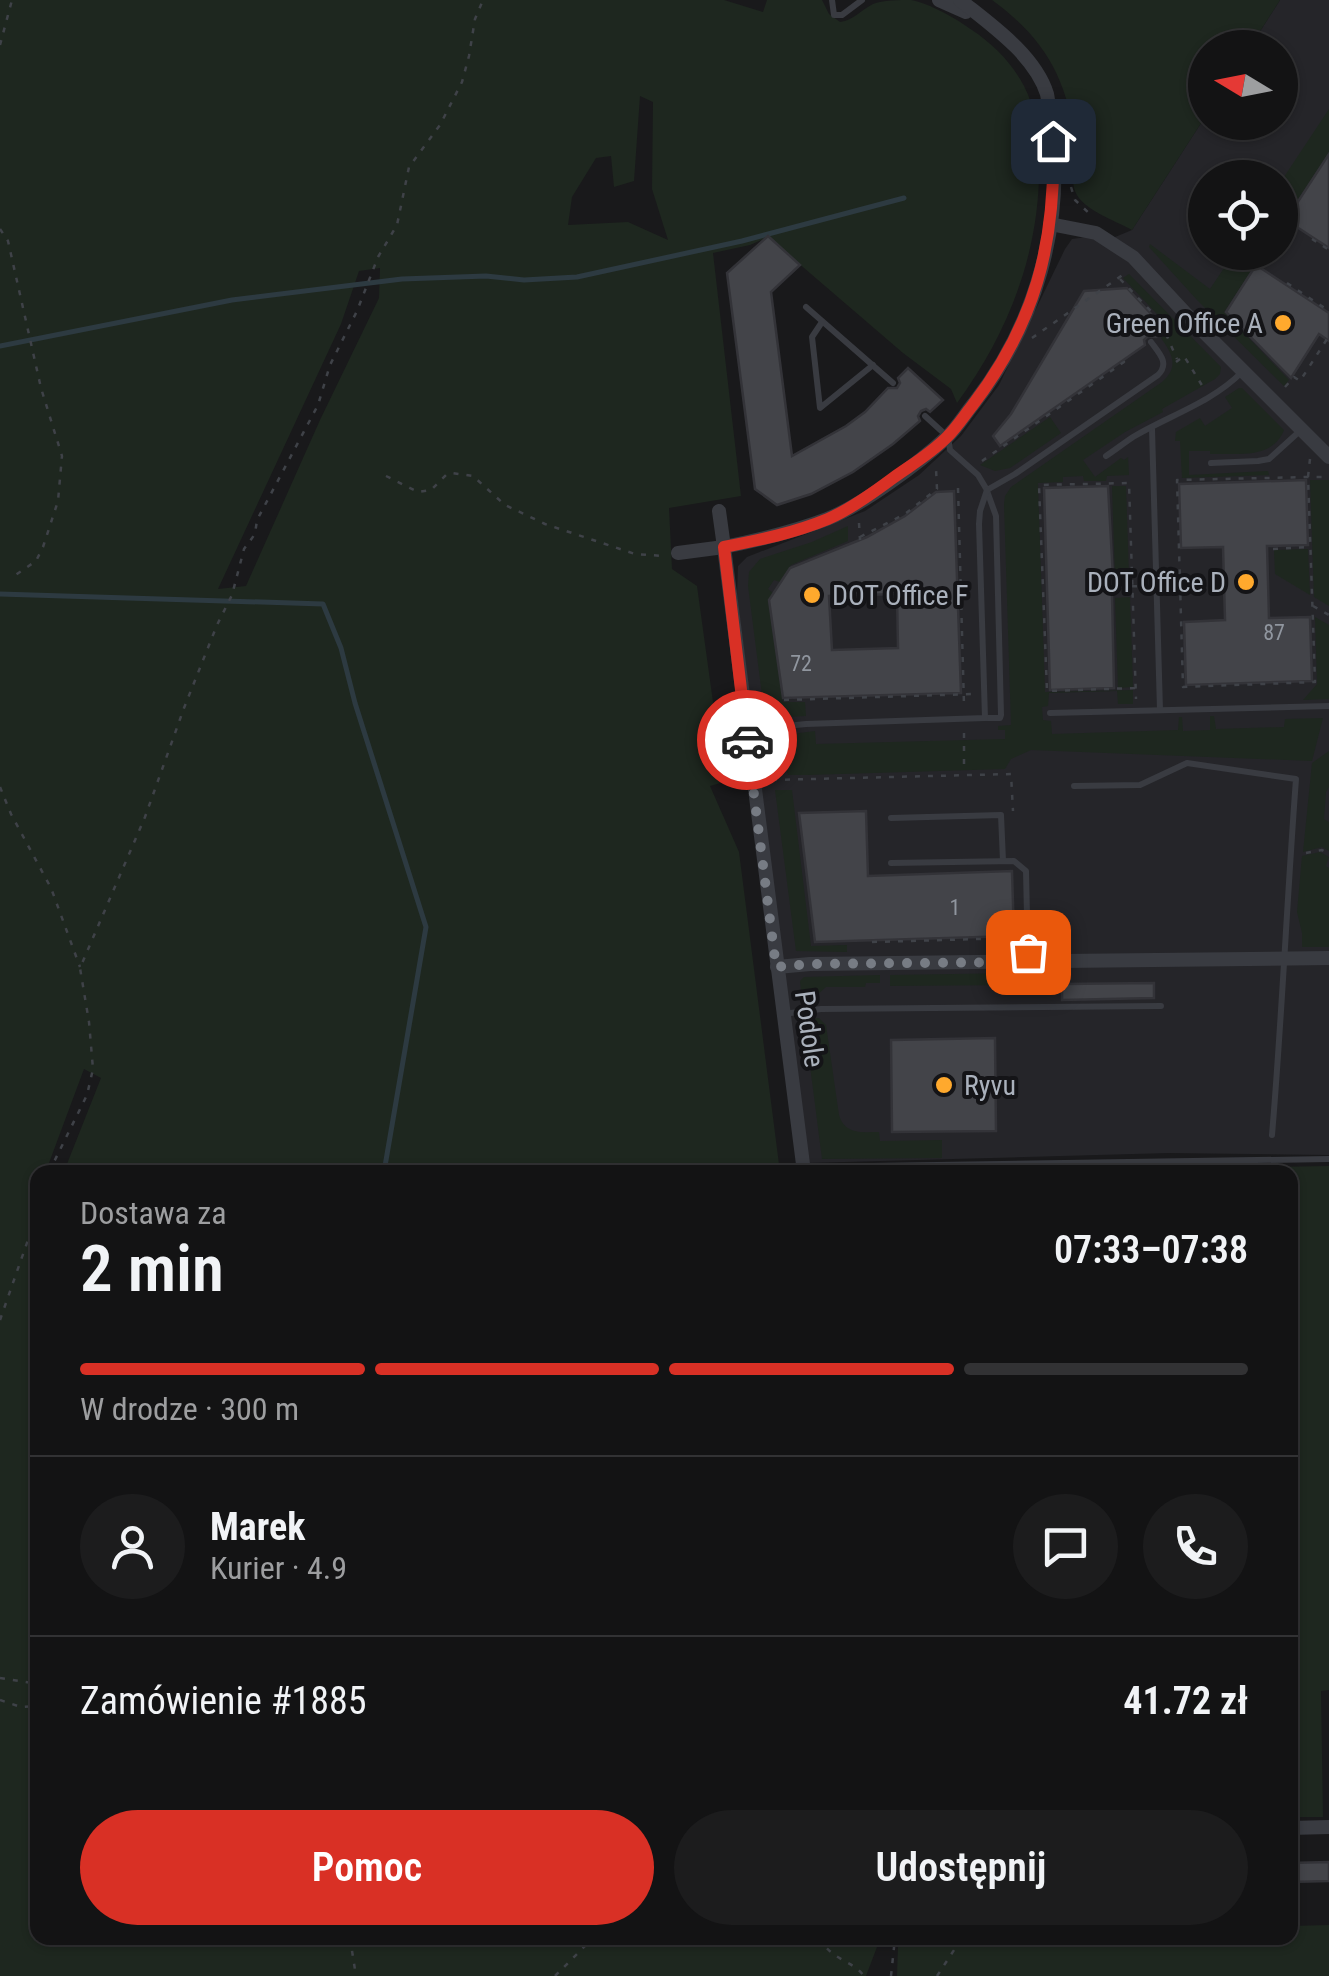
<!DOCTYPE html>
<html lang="pl">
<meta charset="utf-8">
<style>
body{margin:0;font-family:"Roboto Condensed",sans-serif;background:#1c1c1d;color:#f1f3f6;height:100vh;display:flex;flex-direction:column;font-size:38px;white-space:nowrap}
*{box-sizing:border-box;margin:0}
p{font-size:32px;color:#9d9ea0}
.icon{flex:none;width:55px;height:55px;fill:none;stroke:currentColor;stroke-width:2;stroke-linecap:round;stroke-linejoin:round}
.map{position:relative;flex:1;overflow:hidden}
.drawer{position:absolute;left:30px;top:1165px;width:1268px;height:780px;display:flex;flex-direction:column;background:#131314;border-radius:20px;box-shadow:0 2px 8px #0004,0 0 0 2px #323234}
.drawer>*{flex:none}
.needle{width:65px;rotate:280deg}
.tools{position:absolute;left:1188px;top:30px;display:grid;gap:20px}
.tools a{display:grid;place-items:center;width:110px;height:110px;border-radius:50%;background:#131314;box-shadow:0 2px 8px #0004,0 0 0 2px #323234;font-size:50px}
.pin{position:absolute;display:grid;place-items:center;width:85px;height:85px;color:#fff;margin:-42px;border-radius:20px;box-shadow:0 5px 15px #0006}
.courier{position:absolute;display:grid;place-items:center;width:100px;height:100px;margin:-50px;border:8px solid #d93025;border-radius:50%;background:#fff;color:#222;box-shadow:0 2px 12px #0007}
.head em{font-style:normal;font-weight:600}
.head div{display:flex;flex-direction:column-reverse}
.head{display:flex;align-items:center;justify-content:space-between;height:170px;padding:0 50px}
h1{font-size:65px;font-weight:600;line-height:75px}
.bar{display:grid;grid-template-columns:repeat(4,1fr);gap:15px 10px;align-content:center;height:120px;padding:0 50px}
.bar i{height:12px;border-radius:8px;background:#323234}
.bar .on{background:#d93025}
.bar p{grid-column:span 4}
.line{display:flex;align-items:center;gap:25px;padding:0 50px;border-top:2px solid #323234}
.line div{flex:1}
.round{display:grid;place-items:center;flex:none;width:105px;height:105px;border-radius:52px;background:#1c1c1d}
.action{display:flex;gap:20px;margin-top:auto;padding:20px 50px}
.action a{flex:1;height:115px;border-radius:60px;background:#d93025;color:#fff;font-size:40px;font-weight:600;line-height:115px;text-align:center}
.action a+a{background:#1c1c1d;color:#f1f3f6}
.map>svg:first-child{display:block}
.built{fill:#252529;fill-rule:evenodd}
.green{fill:#1e271f;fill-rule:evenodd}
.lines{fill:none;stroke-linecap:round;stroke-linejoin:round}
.stream{stroke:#2d3a41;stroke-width:5}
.building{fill:#434449;stroke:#333338;stroke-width:2.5;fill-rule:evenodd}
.path{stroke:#3f4248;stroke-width:2.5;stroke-dasharray:5 8;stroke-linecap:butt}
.service{stroke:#393b41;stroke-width:6}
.minor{stroke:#393b41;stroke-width:14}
.done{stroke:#777c84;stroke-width:10;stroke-dasharray:0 18}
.route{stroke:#d93025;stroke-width:12}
.poi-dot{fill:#ffa92d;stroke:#141417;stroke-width:4}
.labels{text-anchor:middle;stroke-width:8;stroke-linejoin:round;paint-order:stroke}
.number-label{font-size:22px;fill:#90969f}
.poi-label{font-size:28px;fill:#aab1bc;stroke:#141417;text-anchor:end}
.street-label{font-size:28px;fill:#aab1bc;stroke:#141417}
</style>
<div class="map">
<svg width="1329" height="1976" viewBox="0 0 1329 1976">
<rect width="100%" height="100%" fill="#19191b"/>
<path class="built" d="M1280,0H1329V1155L1169,1153L808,1163L737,595L738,566L747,557L865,511L919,475L961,436L999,385L1065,249L1072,239L1087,237L1103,242L1132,230L1205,117V122H1280V48L1250,47ZM1205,178H1280V252H1205Z"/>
<g class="green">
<path d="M0,0H724L763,12L767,0H822L829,14L840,22C854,20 861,10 873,4C882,0 900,0 911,0C929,3 957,19 972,30C994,45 1012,63 1024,86C1036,109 1038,135 1039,161C1041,250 1009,332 957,403L951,389L903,353L768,237L750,245L713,253L741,496L669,508L672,569L697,586L724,782L710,786L739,852L780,1172H38V1938H875L877,1947L866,1976H0ZM640,96L653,102L652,189L668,240L628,222L568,225L572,197L596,158L611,156L614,187L634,181ZM380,268L379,298L320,420L246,586L218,589L341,324L359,271ZM84,1069L101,1078L65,1169L49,1163Z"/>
<path d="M992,0H1280L1250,47L1205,48V117L1132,230C1116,221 1081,209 1075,191C1070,178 1076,159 1075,144C1068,79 1044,38 992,0Z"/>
<polygon points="1329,109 1329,152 1280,227 1280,183"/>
<polygon points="1150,244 1210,289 1234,253 1263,253 1224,312 1289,380 1284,386 1198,301 1149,247"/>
<path d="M1129,274L1221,367L1220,374L1215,379L1162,409L1163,412L1125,432L1083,460L1095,477L1121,458L1124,460L1128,457L1129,475L1107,476L1106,481H1084L1083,476L1063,477V482L1038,483L1045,692L1133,690V704H1118L1117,691L1049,693L1048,706L1042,707L1043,720L1051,721L1052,734L1178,730L1179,717H1182L1183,731L1210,730V716H1214L1216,729L1284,727L1285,719L1323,718L1312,761L1031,750L1011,759L1005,769L808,775H788L787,771L782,772V776H773L768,737L815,731L816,744L1005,739V730H998V726L1011,725L1004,504L1005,496L1011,487L1162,382C1179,367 1173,355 1161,338L1172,330L1123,278Z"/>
<path d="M1239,388H1242L1284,430C1272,460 1237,453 1210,454V451H1189V475L1268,471L1269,475L1182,478L1180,441H1175L1176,432L1200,418L1205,426L1232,408L1225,397Z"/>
<polygon points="1050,417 1061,433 1010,468 995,471 980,465"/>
<polygon points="1310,480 1329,480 1329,606 1314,597"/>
<polygon points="1112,486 1126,486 1129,576 1115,576"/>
<polygon points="848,526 848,541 791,565 780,582 774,580 768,589 773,593 768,600 783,702 805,702 806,716 765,718 748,586 749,572 760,559 812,542"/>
<polygon points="1308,549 1310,595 1275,574 1274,550"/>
<polygon points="1130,597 1133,687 1118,688 1115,598"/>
<polygon points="1315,617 1329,625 1329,699 1303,700 1317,684"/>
<polygon points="1329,751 1329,787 1326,792 1324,819 1329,822 1329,851 1322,847 1303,852 1312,763"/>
<polygon points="775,790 792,790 811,946 847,945 847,952 796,951"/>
<polygon points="1320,852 1329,857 1326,866 1329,868 1329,947 1302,947 1302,933 1297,912 1302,856"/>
<polygon points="1026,973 1026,982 1017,982 1016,985 890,986 890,975"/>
<polygon points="880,975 880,983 866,983 865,987 826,987 814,998 802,1000 800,981 804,977"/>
<path d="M819,1018L826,1025L839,1115C845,1135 862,1132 879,1132L880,1141L942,1140V1158L822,1159L804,1019Z"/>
<polygon points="1329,1166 1329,1690 1321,1691 1323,1817 1290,1817 1290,1172 1049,1171"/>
<polygon points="1329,1925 1329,1976 897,1976 898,1946 912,1938 1290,1938 1290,1926"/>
</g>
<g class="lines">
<g class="stream">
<polyline points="0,346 232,300 402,279 486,276 524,280 577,277 742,241 904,198"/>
<polyline points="0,594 323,604 341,648 355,703 426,927 384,1172"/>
</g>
</g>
<g class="building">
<polygon points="1329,154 1329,248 1286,220"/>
<polygon points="768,236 800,265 771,292 792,456 846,426 865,412 888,388 897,388 900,383 898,378 908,368 943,400 930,412 926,409 921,411 918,416 920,421 893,444 853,472 811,494 777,505 755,489 727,273"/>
<polygon points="1256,265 1329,313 1329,341 1319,334 1291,378 1226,312"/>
<polygon points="1127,288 1166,330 1156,337 1148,336 1144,340 1145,345 1000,446 993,436 1011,414 1084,291"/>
<polygon points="1306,480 1308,545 1267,546 1268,581 1269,618 1310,617 1312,681 1186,685 1184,622 1225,620 1223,547 1181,548 1179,484"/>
<polygon points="1108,486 1113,577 1103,578 1112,594 1114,688 1050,690 1044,488"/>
<path d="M954,491L961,693L783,698L769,600L790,568L867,537L905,516L936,492ZM897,594L898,648L832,650L829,596Z"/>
<polygon points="866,811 868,876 1012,871 1014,936 815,942 799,813"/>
<polygon points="1154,983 1154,998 1062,1000 1062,984"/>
<polygon points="995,1038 996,1131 892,1132 891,1040"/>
<polygon points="1329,1862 1329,1881 1290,1882 1290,1863"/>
</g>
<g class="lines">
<g class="path">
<polyline points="0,45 12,0"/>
<polyline points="1071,187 1075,200 1092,216"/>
<polyline points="0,229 8,241 41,388 62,456 58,501 43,547 36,561 11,578"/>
<polyline points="1312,239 1329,250"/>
<polyline points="1120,279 1169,330 1163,335 1160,331"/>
<polyline points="1287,283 1329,311"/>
<polyline points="1166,334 1177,359"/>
<polyline points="1032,338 1124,274"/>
<polyline points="1176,362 1184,356 1203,387"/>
<polyline points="1285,387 1294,377 1300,381 1329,336"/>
<polyline points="1310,459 1308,477 1315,682 1183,687 1177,480 1308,477 1329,477"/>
<polyline points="982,461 1124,362 1120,358"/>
<polyline points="386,476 418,492 431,490 446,475 452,473 473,476 505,505 545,524 635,554 663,556"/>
<polyline points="958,488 964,705"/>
<polyline points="859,523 860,540"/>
<polyline points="860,537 905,514 937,489 936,469"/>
<polyline points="1273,549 1309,547"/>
<polyline points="1106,587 1143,586"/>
<polyline points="1313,606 1329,615"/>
<polyline points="1135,688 1047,691 1039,485 1129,483 1136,699"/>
<polyline points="784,700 973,694"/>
<polyline points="964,733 964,771"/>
<polyline points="772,780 1011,774 1013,811"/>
<polyline points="0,787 11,814 51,888 80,967"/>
<polyline points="1306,853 1322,850 1329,854"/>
<polyline points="872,942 1016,938"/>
<polyline points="1017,995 1018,983 1027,983 1027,977"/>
<polyline points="49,1172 87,1095 93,1069 89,1022 80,968 145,817 184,708 217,625 232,595 244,549 255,534 257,520 318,405 330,365 357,311 378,257 397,225 409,167 440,125 462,82 469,56 475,19 483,0"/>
<polyline points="29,1241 38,1246"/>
<polyline points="0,1320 28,1240 38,1202"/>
<polyline points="0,1678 38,1684"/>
<polyline points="0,1700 21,1707 38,1706"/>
<polyline points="350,1938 356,1976"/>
<path d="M819,1938C833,1961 852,1960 864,1976"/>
<polyline points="555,1976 593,1938"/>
<polyline points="891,1976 895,1938"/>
<polyline points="937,1976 956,1947 967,1938"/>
</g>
<g class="service">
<polyline points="832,0 834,15 842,15 862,0"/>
<polyline points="806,307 893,383"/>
<polyline points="822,322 812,337 820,408 873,365"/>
<path d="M925,416L948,437L950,450L978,475L987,490L1015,474L1158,375C1170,363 1159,353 1151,342"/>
<polyline points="1152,429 1160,710"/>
<path d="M1106,456C1115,450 1124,443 1133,437C1170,415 1211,403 1242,372"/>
<polyline points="1211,463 1258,461 1269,459 1301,430"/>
<polyline points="1050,713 1329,706"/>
<polyline points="985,718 1000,718 1001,715 996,516 987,491"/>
<polyline points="747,730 806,724 985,718 979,524 980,511 987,490"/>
<path d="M1074,786L1140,785L1187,763L1296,779C1287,898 1282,1017 1272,1135"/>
<polyline points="891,818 1001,815 1003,861"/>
<polyline points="891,863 1014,861 1026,871 1028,961"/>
<polyline points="783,1014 821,1009 1161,1006"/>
<polyline points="805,1167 1329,1159"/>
</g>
<g class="minor">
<polyline points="939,0 966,12"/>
<polyline points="1050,224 1096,233 1133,257 1186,314 1329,457"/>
<polyline points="678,553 724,547 719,511"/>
<polyline points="777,967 810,964 1329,958"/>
<path d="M804,1172L724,547C759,540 793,532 827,519C861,506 919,463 946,438C957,428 965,414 975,402C1035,325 1065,223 1051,124C1049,114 1049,103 1047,94C1035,55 990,24 960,0"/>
<polyline points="1290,1828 1329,1827"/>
</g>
</g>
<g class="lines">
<polyline class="done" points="747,740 776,967 810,964 1028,962 1028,952"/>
<path class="route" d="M747,740L724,547C760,540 794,533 828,519C851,509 873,493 893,478C911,465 932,453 948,436C957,427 964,416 972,406C1035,324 1056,244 1053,141"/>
</g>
<g class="poi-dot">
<circle cx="1283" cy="323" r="10"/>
<circle cx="1246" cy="582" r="10"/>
<circle cx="812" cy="595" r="10"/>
<circle cx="944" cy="1085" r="10"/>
</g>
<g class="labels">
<g class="number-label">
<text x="1274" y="640">87</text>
<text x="801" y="671">72</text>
<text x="955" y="915">1</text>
</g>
<g class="poi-label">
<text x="1263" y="333">Green Office A</text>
<text x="1226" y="592">DOT Office D</text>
<text x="832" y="605" text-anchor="start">DOT Office F</text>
<text x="964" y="1095" text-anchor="start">Ryvu</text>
</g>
<g class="street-label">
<text transform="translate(810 1029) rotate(82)" y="10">Podole</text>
</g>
</g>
</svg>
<div class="tools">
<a><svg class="needle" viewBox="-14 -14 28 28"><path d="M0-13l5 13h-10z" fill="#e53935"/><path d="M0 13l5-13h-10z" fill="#9d9ea0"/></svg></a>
<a><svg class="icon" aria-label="locate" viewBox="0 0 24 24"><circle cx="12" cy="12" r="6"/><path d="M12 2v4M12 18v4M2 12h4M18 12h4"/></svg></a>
</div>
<div class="pin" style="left:1028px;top:952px;background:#ea580c"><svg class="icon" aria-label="bag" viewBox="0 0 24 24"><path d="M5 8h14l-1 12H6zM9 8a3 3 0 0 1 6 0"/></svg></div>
<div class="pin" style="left:1053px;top:141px;background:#1f2937"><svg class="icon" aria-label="home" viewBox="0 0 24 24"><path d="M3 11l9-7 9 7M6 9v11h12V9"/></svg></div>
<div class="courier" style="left:747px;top:740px"><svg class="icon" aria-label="car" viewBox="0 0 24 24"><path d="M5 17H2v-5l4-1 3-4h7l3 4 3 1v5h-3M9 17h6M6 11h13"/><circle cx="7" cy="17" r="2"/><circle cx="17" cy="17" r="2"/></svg></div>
<section class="drawer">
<div class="head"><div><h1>2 min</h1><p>Dostawa za</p></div><em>07:33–07:38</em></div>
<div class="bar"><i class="on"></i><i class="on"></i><i class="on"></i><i></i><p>W drodze · 300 m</p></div>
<div class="line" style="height:180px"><a class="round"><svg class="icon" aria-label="person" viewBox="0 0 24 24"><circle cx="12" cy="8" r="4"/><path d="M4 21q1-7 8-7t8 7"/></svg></a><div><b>Marek</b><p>Kurier · 4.9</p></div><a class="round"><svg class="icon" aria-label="chat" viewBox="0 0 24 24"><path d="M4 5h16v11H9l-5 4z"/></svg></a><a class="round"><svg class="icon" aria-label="phone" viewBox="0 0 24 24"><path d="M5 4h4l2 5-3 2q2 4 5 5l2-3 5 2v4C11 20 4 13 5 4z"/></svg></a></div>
<div class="line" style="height:130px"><div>Zamówienie #1885</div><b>41.72 zł</b></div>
<div class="action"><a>Pomoc</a><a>Udostępnij</a></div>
</section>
</div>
